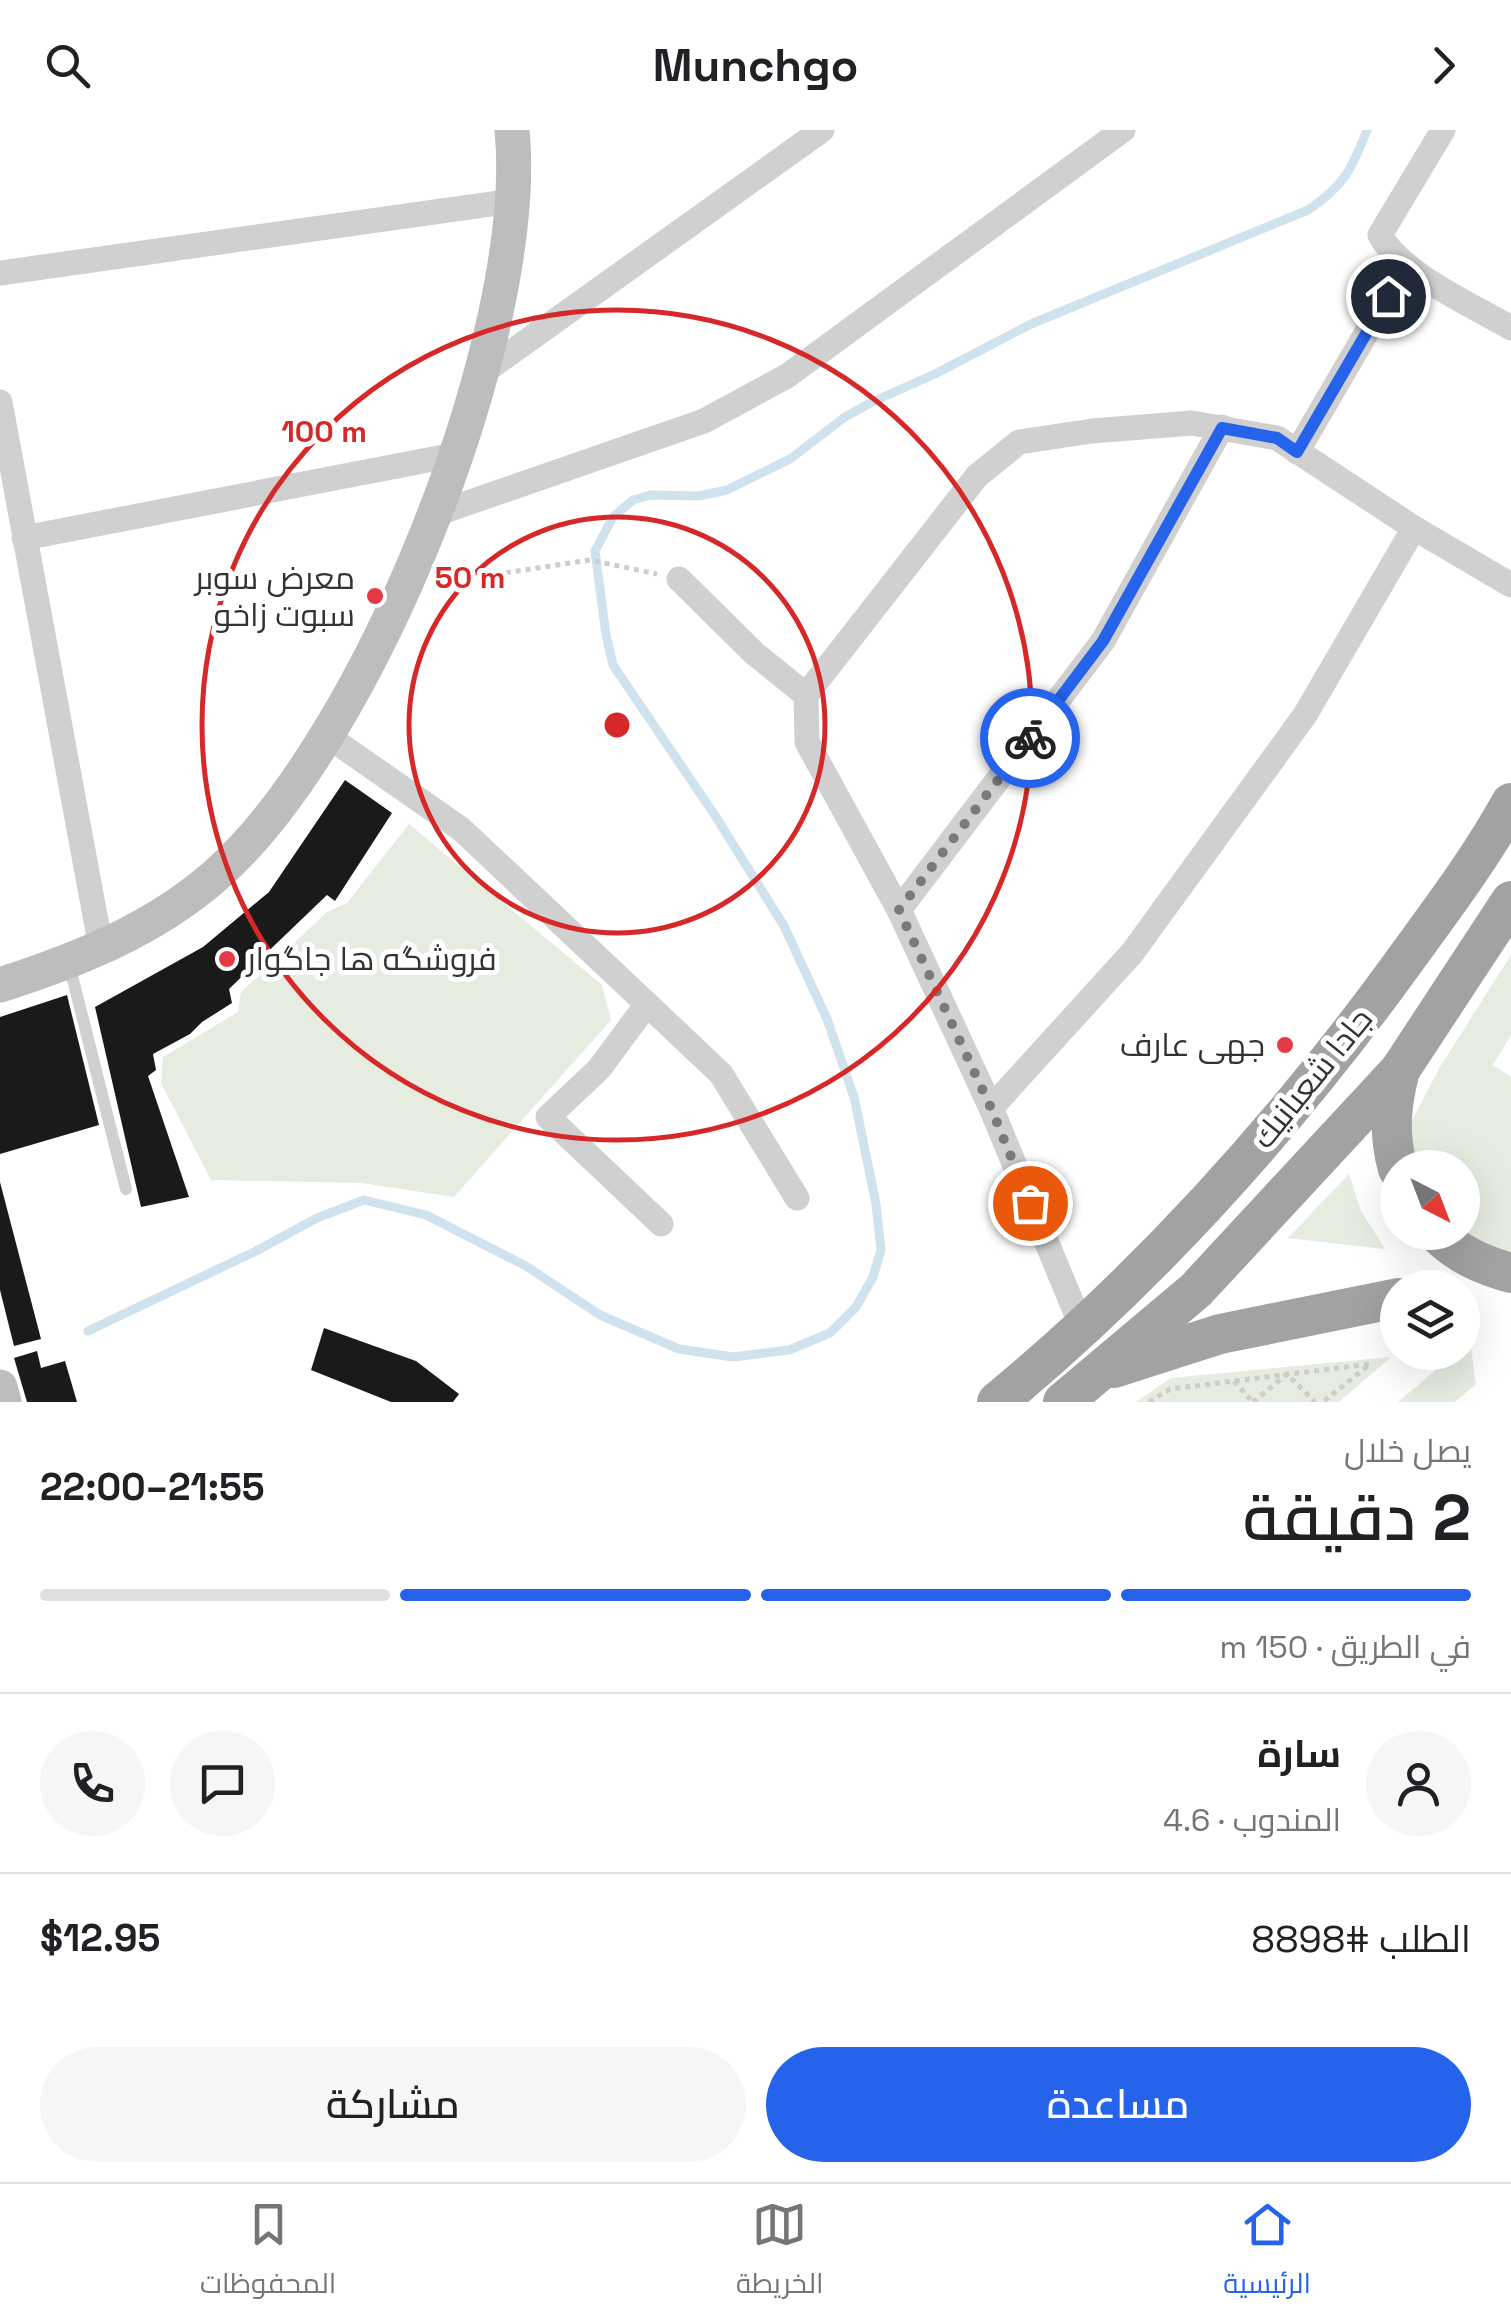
<!DOCTYPE html>
<html lang="ar">
<meta charset="utf-8">
<style>
body{margin:0;font-family:"Space Grotesk",Cairo,sans-serif;background:#f6f6f6;color:#202124;direction:rtl;height:100vh;display:flex;flex-direction:column;font-size:38px;white-space:nowrap}
*{box-sizing:border-box;margin:0}
p{font-size:32px;color:#757577}
.icon{flex:none;width:55px;height:55px;fill:none;stroke:currentColor;stroke-width:2;stroke-linecap:round;stroke-linejoin:round}
.map{position:relative;height:1272px;overflow:hidden;direction:ltr}
.details{display:flex;flex-direction:column;background:#fff;flex:1}
.details>*{flex:none}
.needle{width:65px;rotate:138deg}
.buttons{position:absolute;left:1380px;top:1020px;display:grid;gap:20px}
.buttons a{display:grid;place-items:center;width:100px;height:100px;border-radius:50%;background:#fff;box-shadow:0 10px 40px #0002;font-size:50px}
.pin{position:absolute;display:grid;place-items:center;width:85px;height:85px;color:#fff;margin:-42px;border:5px solid #fff;border-radius:50%;box-shadow:0 2px 10px #0007}
.courier{position:absolute;display:grid;place-items:center;width:100px;height:100px;margin:-50px;border:8px solid #2563eb;border-radius:50%;background:#fff;color:#222;box-shadow:0 2px 12px #0007}
.summary em{font-style:normal;font-weight:600}
.summary div{display:flex;flex-direction:column-reverse}
.summary{display:flex;align-items:center;justify-content:space-between;height:170px;padding:0 40px}
h1{font-size:65px;font-weight:600;line-height:75px}
.bar{display:grid;grid-template-columns:repeat(4,1fr);gap:15px 10px;align-content:center;height:120px;padding:0 40px}
.bar i{height:12px;border-radius:8px;background:#e0e0e0}
.bar .on{background:#2563eb}
.bar p{grid-column:span 4}
.line{display:flex;align-items:center;gap:25px;padding:0 40px;border-top:2px solid #e0e0e0}
.line div{flex:1}
.round{display:grid;place-items:center;flex:none;width:105px;height:105px;border-radius:52px;background:#f6f6f6}
.primary-button{display:flex;gap:20px;margin-top:auto;padding:20px 40px}
.primary-button a{flex:1;height:115px;border-radius:60px;background:#2563eb;color:#fff;font-size:40px;font-weight:600;line-height:115px;text-align:center}
.primary-button a+a{background:#f6f6f6;color:#202124}
header{display:flex;justify-content:space-between;align-items:center;height:130px;padding:0 40px;background:#fff;font-size:45px;font-weight:600}
.menu{display:flex;justify-content:space-around;align-items:center;height:140px;border-top:2px solid #e0e0e0;background:#fff;font-size:28px;color:#757577}
.menu a{display:grid;justify-items:center;gap:5px}
.menu .on{color:#2563eb}
.map>svg:first-child{display:block}
.green{fill:#e6ecdf}
.lines{fill:none;stroke-linecap:round;stroke-linejoin:round}
.stream{stroke:#cfe2ee;stroke-width:9}
.building{fill:#1a1a1a}
.path{stroke:#cdcdcd;stroke-width:5;stroke-dasharray:5 5;stroke-linecap:butt}
.service{stroke:#d0d0d0;stroke-width:12}
.minor{stroke:#d0d0d0;stroke-width:25}
.secondary{stroke:#bdbdbd;stroke-width:35}
.trunk{stroke:#a2a2a2;stroke-width:40}
.done{stroke:#7a7a7a;stroke-width:10;stroke-dasharray:0 18}
.route{stroke:#2563eb;stroke-width:12}
.ring{fill:none;stroke:#d62828;stroke-width:5}
.poi-dot{fill:#e63946;stroke:#fff;stroke-width:4}
.labels{text-anchor:middle;stroke-width:10;stroke-linejoin:round;paint-order:stroke}
.poi-label{font-size:32px;fill:#333;stroke:#fff;text-anchor:end}
.street-label{font-size:32px;fill:#333;stroke:#fff}
.centre{fill:#d62828;stroke:#fff;stroke-width:5}
.ring-label{font-size:30px;text-anchor:middle;font-weight:bold;fill:#d62828;stroke:#fff;stroke-width:10;stroke-linejoin:round;paint-order:stroke}
</style>
<header><svg class="icon" aria-label="forward" viewBox="0 0 24 24"><path d="M9 5l7 7-7 7"/></svg>Munchgo<svg class="icon" aria-label="search" viewBox="0 0 24 24"><circle cx="10" cy="10" r="6"/><path d="M15 15l6 6"/></svg></header>
<div class="map">
<svg width="1511" height="1272" viewBox="0 0 1511 1272">
<rect width="100%" height="100%" fill="#fff"/>
<g class="green">
<polygon points="409,694 602,855 611,890 454,1067 362,1053 211,1050 161,953 163,927 238,882 241,862 327,782 347,773"/>
<polygon points="1511,825 1511,905 1493,935 1511,947 1511,1137 1462,1102 1462,1038 1410,1037 1408,998 1440,937"/>
<polygon points="1349,1044 1361,1081 1385,1119 1288,1108"/>
<polygon points="1471,1218 1476,1254 1455,1272 1398,1272 1456,1223"/>
<polygon points="1391,1227 1339,1272 1136,1272 1171,1248"/>
</g>
<g class="lines">
<path class="stream" d="M88,1201L256,1121L317,1088L364,1070L426,1085L526,1136L600,1185L679,1219L733,1227L789,1220L830,1203L856,1177L873,1147L881,1120L876,1074L854,967L827,889L784,796L716,687L613,535L606,505L595,421L613,387L633,370L651,365L699,366L727,360L790,329L845,287L872,272L935,244L1031,194L1308,80C1344,56 1352,39 1367,0"/>
</g>
<g class="building">
<polygon points="345,650 392,683 335,771 327,765 229,859 232,873 202,892 190,904 153,924 156,940 148,946 189,1067 141,1077 95,877 203,817 269,762"/>
<polygon points="67,865 99,995 0,1024 0,887"/>
<polygon points="0,1052 41,1209 14,1216 0,1160"/>
<polygon points="324,1198 416,1231 459,1264 453,1272 391,1272 311,1240"/>
<polygon points="37,1221 41,1238 65,1231 77,1272 27,1272 14,1228"/>
</g>
<g class="lines">
<g class="path">
<polyline points="447,438 473,439 491,445 590,430 657,444"/>
<polyline points="1234,1251 1252,1271"/>
<polyline points="1149,1272 1170,1259 1370,1234 1323,1272"/>
<polyline points="1253,1272 1287,1244 1315,1272"/>
</g>
<polyline class="service" points="69,834 126,1059"/>
<g class="minor">
<path d="M1443,0L1380,105C1401,144 1472,175 1511,198"/>
<polyline points="0,143 512,71"/>
<polyline points="481,244 822,0"/>
<polyline points="0,272 101,818"/>
<polyline points="1297,322 1406,135"/>
<polyline points="433,385 704,291 787,246 1123,0"/>
<polyline points="24,408 454,325"/>
<polyline points="679,449 754,523 806,565"/>
<polyline points="326,605 461,699 647,874 599,939 548,987 661,1094"/>
<polyline points="899,780 1103,511 1222,297"/>
<polyline points="647,874 721,944 797,1068"/>
<polyline points="991,978 1132,823 1305,585 1414,398"/>
<polyline points="1083,1200 991,978 899,780 807,612 806,565 977,346 1019,312 1092,301 1192,293 1277,308 1414,398 1511,455"/>
</g>
<g class="secondary">
<path d="M0,855C78,830 153,800 215,746C369,612 532,203 512,0"/>
<polyline points="0,1257 4,1272"/>
</g>
<g class="trunk">
<path d="M1398,1039C1388,1004 1391,975 1400,940"/>
<path d="M1436,1102C1457,1124 1482,1135 1511,1143"/>
<polyline points="1114,1238 1220,1204 1398,1168"/>
<path d="M997,1272C1152,1144 1282,999 1400,837C1439,783 1479,731 1511,673"/>
<polyline points="1063,1272 1196,1160 1400,940 1511,771"/>
</g>
</g>
<g class="lines">
<polyline class="done" points="1030,608 899,780 991,978 1030,1073"/>
<polyline class="route" points="1030,608 1103,511 1222,298 1277,308 1297,322 1388,166"/>
</g>
<g class="ring">
<circle cx="617" cy="595" r="208"/>
<circle cx="617" cy="595" r="415"/>
</g>
<g class="poi-dot">
<circle cx="375" cy="466" r="10"/>
<circle cx="227" cy="829" r="10"/>
<circle cx="1285" cy="915" r="10"/>
</g>
<g class="labels">
<g class="poi-label">
<text x="355" y="459">معرض سوبر<tspan x="355" dy="37">سبوت زاخو</tspan></text>
<text x="247" y="840" text-anchor="start">فروشگه ها جاگوار</text>
<text x="1265" y="926">جهى عارف</text>
</g>
<g class="street-label">
<text transform="translate(1312 948) rotate(-51)" y="11">جادا شعبانيك</text>
</g>
</g>
<circle cx="617" cy="595" r="15" class="centre"/>
<g class="ring-label">
<text x="324" y="312">100 m</text>
<text x="470" y="458">50 m</text>
</g>
</svg>
<div class="buttons">
<a><svg class="needle" viewBox="-14 -14 28 28"><path d="M0-13l5 13h-10z" fill="#e53935"/><path d="M0 13l5-13h-10z" fill="#757577"/></svg></a>
<a><svg class="icon" aria-label="layers" viewBox="0 0 24 24"><path d="M12 4l9 5-9 5-9-5zM3 14l9 5 9-5"/></svg></a>
</div>
<div class="pin" style="left:1030px;top:1073px;background:#ea580c"><svg class="icon" aria-label="bag" viewBox="0 0 24 24"><path d="M5 8h14l-1 12H6zM9 8a3 3 0 0 1 6 0"/></svg></div>
<div class="pin" style="left:1388px;top:166px;background:#1f2937"><svg class="icon" aria-label="home" viewBox="0 0 24 24"><path d="M3 11l9-7 9 7M6 9v11h12V9"/></svg></div>
<div class="courier" style="left:1030px;top:608px"><svg class="icon" aria-label="bike" viewBox="0 0 24 24"><circle cx="6" cy="16" r="4"/><circle cx="18" cy="16" r="4"/><path d="M6 16l4-8h5l3 8M10 8l3 8H6M13 5h3"/></svg></div>
</div>
<section class="details">
<div class="summary"><div><h1>2 دقيقة</h1><p>يصل خلال</p></div><em>21:55–22:00</em></div>
<div class="bar"><i class="on"></i><i class="on"></i><i class="on"></i><i></i><p>في الطريق · 150 m</p></div>
<div class="line" style="height:180px"><a class="round"><svg class="icon" aria-label="person" viewBox="0 0 24 24"><circle cx="12" cy="8" r="4"/><path d="M4 21q1-7 8-7t8 7"/></svg></a><div><b>سارة</b><p>المندوب · 4.6</p></div><a class="round"><svg class="icon" aria-label="chat" viewBox="0 0 24 24"><path d="M4 5h16v11H9l-5 4z"/></svg></a><a class="round"><svg class="icon" aria-label="phone" viewBox="0 0 24 24"><path d="M5 4h4l2 5-3 2q2 4 5 5l2-3 5 2v4C11 20 4 13 5 4z"/></svg></a></div>
<div class="line" style="height:130px"><div>الطلب #8898</div><b>$12.95</b></div>
<div class="primary-button"><a>مساعدة</a><a>مشاركة</a></div>
</section>
<nav class="menu">
<a class="on"><svg class="icon" aria-label="home" viewBox="0 0 24 24"><path d="M3 11l9-7 9 7M6 9v11h12V9"/></svg>الرئيسية</a>
<a><svg class="icon" aria-label="map" viewBox="0 0 24 24"><path d="M3 6l6-2 6 2 6-2v14l-6 2-6-2-6 2zM9 4v14M15 6v14"/></svg>الخريطة</a>
<a><svg class="icon" aria-label="saved" viewBox="0 0 24 24"><path d="M7 4h10v16l-5-4-5 4z"/></svg>المحفوظات</a>
</nav>
